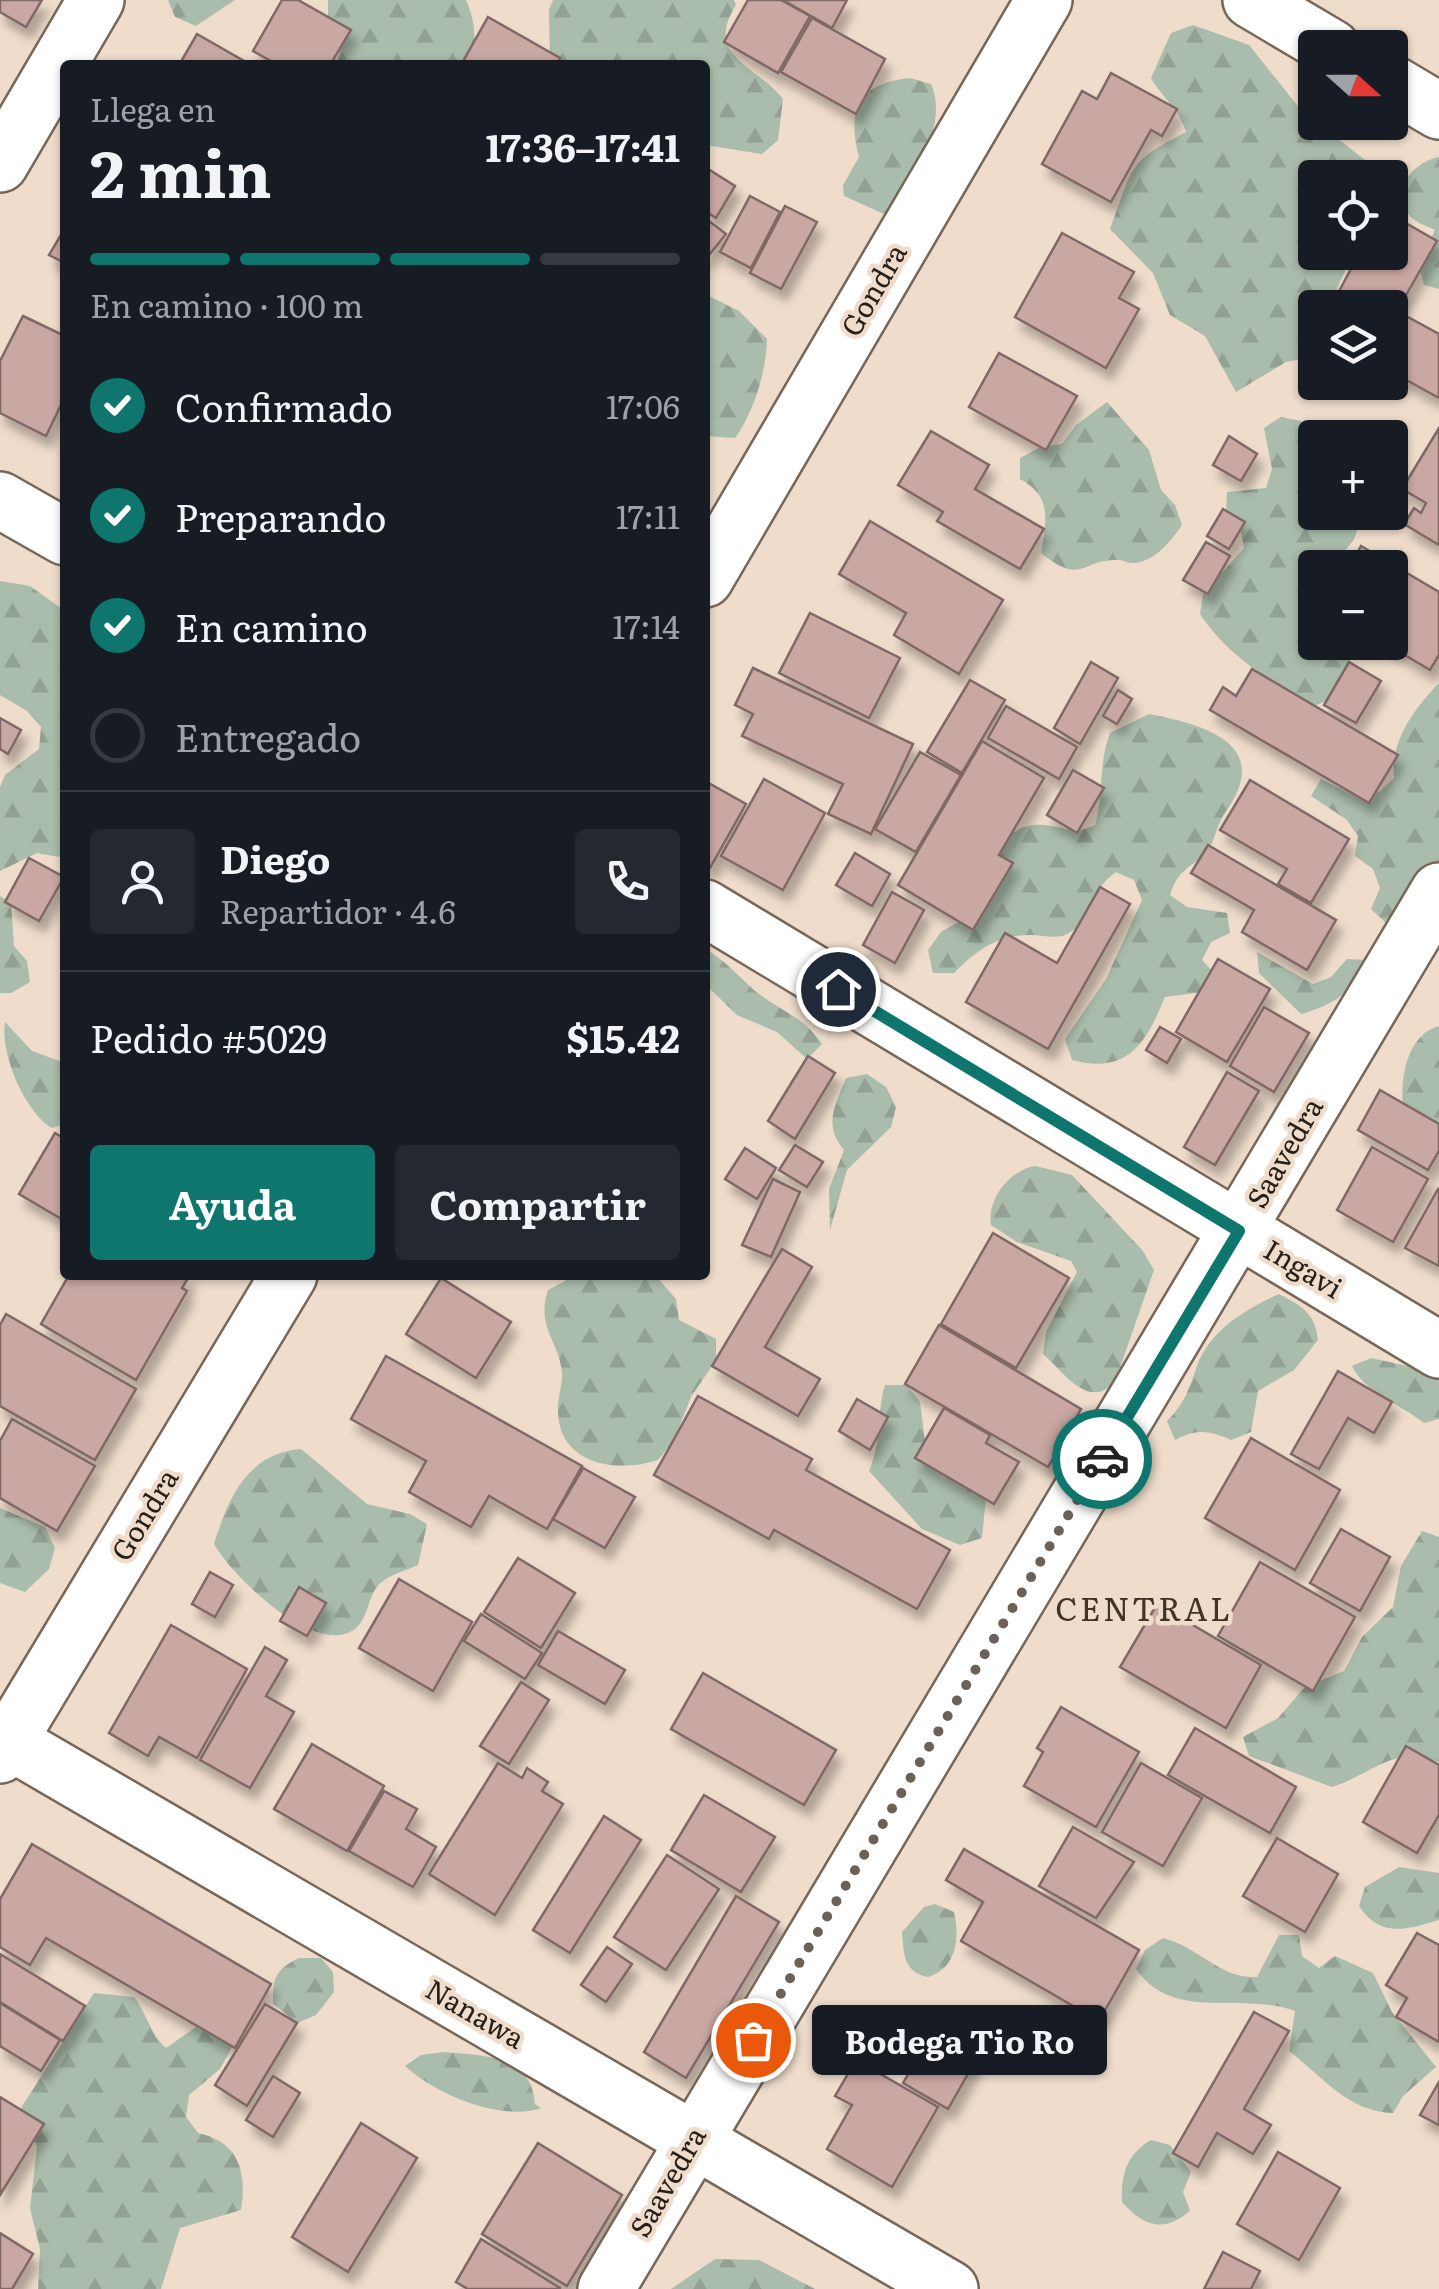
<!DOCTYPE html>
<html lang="es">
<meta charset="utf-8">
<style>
body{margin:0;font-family:Literata,serif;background:#242831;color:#f1f3f6;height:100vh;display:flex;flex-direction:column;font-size:38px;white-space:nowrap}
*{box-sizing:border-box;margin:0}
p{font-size:32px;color:#9ea1a6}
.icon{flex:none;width:55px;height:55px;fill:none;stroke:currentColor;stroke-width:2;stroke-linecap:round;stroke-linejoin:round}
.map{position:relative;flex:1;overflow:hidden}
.drawer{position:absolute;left:60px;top:60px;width:650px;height:1220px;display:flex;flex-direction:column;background:#171b24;border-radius:10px;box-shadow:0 2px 8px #0004}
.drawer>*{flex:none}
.needle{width:65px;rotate:111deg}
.tools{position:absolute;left:1298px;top:30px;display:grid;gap:20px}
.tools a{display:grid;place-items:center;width:110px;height:110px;border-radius:10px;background:#171b24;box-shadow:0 2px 8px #0004;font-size:50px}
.pin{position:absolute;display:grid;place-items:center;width:85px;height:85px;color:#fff;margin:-42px;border:5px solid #fff;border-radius:50%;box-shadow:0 2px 10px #0007}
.courier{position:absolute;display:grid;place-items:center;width:100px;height:100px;margin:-50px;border:8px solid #0f766e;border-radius:50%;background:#fff;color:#222;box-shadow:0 2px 12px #0007}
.bubble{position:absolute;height:70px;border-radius:10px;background:#171b24;box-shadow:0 2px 8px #0004;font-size:32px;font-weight:700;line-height:70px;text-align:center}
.summary em{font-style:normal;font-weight:700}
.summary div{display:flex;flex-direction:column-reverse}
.summary{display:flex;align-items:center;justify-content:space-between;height:170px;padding:0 30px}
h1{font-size:65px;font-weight:700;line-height:75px}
.bar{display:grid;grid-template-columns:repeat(4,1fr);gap:15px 10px;align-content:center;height:120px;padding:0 30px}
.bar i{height:12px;border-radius:8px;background:#363941}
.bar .on{background:#0f766e}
.bar p{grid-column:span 4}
.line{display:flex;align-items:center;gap:25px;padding:0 30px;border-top:2px solid #363941}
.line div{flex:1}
.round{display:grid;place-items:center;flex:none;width:105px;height:105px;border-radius:10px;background:#242831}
ol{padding:0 30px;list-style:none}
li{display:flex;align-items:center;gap:30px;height:110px}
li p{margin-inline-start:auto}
li .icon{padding:10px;border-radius:50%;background:#0f766e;color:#fff;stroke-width:4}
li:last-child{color:#9ea1a6}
li i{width:55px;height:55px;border:5px solid #363941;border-radius:50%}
.button{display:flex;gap:20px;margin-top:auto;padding:20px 30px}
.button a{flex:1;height:115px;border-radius:10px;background:#0f766e;color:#fff;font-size:40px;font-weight:700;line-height:115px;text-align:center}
.button a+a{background:#242831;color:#f1f3f6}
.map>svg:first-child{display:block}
.forest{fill:url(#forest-firs)}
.building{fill:#c9a7a2;stroke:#7f6865;stroke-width:2.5;filter:url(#shadow)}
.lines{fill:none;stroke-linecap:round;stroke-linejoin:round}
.minor-casing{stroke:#776758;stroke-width:60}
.minor{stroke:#fff;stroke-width:55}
.done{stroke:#6c6157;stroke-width:10;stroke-dasharray:0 18}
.route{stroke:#0f766e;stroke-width:12}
.labels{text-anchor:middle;stroke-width:9;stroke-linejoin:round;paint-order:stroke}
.street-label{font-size:28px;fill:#251f19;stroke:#efdccb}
.quarter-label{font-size:32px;letter-spacing:2.5px;fill:#413326;stroke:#efdccb}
</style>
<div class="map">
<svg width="1439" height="2289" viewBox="0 0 1439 2289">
<defs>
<pattern id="forest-firs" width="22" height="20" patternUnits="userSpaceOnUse" patternTransform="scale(2.5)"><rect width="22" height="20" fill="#aabcab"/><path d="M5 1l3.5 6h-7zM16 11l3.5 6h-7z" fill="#92a193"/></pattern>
<filter id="shadow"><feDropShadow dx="6" dy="11" stdDeviation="5" flood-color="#0004"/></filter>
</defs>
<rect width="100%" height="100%" fill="#efdccb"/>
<g class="forest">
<polygon points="168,0 235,0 196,26 175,17"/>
<path d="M328,0H466C475,20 478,44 469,65H337L345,26L328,16Z"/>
<path d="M553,0H734L736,5C703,57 758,66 783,99L778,140L762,154L705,145V65H550L549,10Z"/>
<path d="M1193,25L1249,45L1301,110L1369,163L1371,177L1315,178V252L1353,253L1329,307L1315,308V356L1286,362L1236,392L1205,336L1170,315L1153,273L1110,229C1134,167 1124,164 1186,132C1179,108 1163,99 1151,78L1171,33Z"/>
<path d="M910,78L931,84C949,124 913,181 895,219L844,196L843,185L859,157C848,111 855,84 910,78Z"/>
<path d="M1439,157V289L1424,285L1419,266L1435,230C1429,227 1417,223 1412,218C1385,193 1413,162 1439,157Z"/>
<path d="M705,294L739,311L767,339C766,373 754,411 735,438L705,436Z"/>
<path d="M1107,402L1149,450L1161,490L1175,505L1182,525C1171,541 1154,563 1132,563C1126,563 1121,559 1116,560C1081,560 1082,586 1041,553C1046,520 1053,497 1020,479V458L1041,447L1062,444L1076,425Z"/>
<path d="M1281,417L1301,421L1315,445V512L1363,513L1354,539L1333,567L1315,568V576L1310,578L1315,642L1358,643L1333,698L1312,707C1272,682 1226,655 1200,614L1203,594L1244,548L1240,527L1226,514L1227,492L1266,488L1272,469L1264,428Z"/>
<polygon points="0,581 30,586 65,611 65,858 37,853 0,871 0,787 5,775 39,749 41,727 27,711 0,695"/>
<path d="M1439,683V866L1407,915L1386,923L1371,909L1380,888L1373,869L1355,856L1358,836L1347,820L1311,796L1321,779L1359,798L1379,792L1394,778C1390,741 1414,709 1439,683Z"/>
<path d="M1149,714C1207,725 1274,745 1225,813C1216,825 1214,847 1204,855C1187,869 1177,872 1170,895L1187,907L1227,913L1230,933L1211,942L1202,960L1217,976L1203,992L1165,997C1146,1043 1128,1075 1072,1060L1065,1039L1106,979L1142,900L1134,880L1116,872C1088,891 1094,919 1069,933C1059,940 1042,935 1030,935C996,935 976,951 954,973H933L928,950L941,932L981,909C991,870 998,816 1051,826C1071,829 1076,834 1095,825C1104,794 1098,764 1110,733Z"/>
<polygon points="0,896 11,903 14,946 27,961 30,982 11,993 0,993"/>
<path d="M705,949C725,960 737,975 754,990C778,1010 804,1016 822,1044L807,1059L777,1032L737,1015L705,984Z"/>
<path d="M1257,952L1313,984L1331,977L1347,959L1367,960C1358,990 1331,1006 1301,1014L1259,973Z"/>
<path d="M5,1022L32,1051L65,1063V1124L52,1128C25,1112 0,1054 5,1022Z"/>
<path d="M1439,1026V1140L1403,1106C1400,1077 1407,1035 1439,1026Z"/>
<path d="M867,1074L886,1087L896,1107L891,1127L847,1170L830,1230L829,1189L844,1150C823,1125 835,1105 846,1078Z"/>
<path d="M1035,1166L1072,1175L1143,1251L1154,1270L1115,1382C1088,1411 1063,1371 1043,1354L1046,1332L1077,1272L1071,1261L1017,1242L991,1225C987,1199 1010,1170 1035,1166Z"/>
<path d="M576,1275H655L676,1299L679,1320L716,1339V1360L691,1397L674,1440L658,1460C618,1473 559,1466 558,1411C557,1398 563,1385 562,1372C558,1339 536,1327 548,1290Z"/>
<path d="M1279,1294C1302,1306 1315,1313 1318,1340L1294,1370L1258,1391L1251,1432L1231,1440C1209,1430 1196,1429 1175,1440L1167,1421C1185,1403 1189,1389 1197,1366C1210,1330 1246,1309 1279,1294Z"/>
<path d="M1371,1358L1439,1373V1419L1424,1423C1399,1403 1367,1395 1352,1366Z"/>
<path d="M885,1385H907L920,1402L925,1441L986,1497L982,1538L960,1545L922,1529L869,1471C882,1442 876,1415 885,1385Z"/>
<path d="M301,1449L367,1504L410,1514L427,1524L418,1565C407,1570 392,1574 383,1581C365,1594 371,1622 350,1632C310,1652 232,1576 214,1544C228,1499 247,1453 301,1449Z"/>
<polygon points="0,1508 45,1527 55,1548 49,1569 25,1592 0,1583"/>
<path d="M1422,1531L1439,1537V1762C1387,1747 1378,1772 1332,1787L1249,1756L1243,1737L1278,1718L1305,1687L1344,1671L1362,1637L1393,1607L1401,1566Z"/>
<path d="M1399,1867L1439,1873V1920C1406,1930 1380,1938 1359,1906L1365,1887Z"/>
<path d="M935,1904L954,1912C960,1938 957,1968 928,1977C903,1972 904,1954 902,1932L924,1907Z"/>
<path d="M1279,1935H1299L1302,1956L1319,1968L1335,1956L1373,1973L1392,2012L1436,2067L1403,2096L1393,2113C1348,2112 1322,2076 1289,2051L1295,2011C1241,1991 1173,2023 1136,1969L1145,1950L1163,1938C1199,1947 1220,1979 1257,1977Z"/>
<path d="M299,1958H321L333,1972L334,1992L316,2015L297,2023L273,2004C272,1978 276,1969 299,1958Z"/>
<path d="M94,1993L134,1997C148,2015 149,2033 166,2048L199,2025L218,2032L232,2047L220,2069L189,2095L186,2117L198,2133C239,2142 247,2171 241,2210L180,2228L161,2289H38L40,2249L30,2208L37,2147L21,2108Z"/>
<path d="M444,2052C484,2056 531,2054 535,2104L541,2108C501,2122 435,2094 405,2066L421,2055Z"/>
<path d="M1151,2140L1170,2145L1191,2172L1183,2192L1190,2211C1164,2233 1144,2227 1122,2202C1121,2175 1126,2155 1151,2140Z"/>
<polygon points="715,2259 759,2260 815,2289 671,2289"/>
</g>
<g class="building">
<polygon points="0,0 42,0 26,27 0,12"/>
<polygon points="282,0 298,0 351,30 330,65 278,65 253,51"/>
<polygon points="748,0 781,0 810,16 778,73 724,42"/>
<polygon points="783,0 847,0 832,28"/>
<polygon points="488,17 560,58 556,65 461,65"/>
<polygon points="812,18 885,59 856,114 781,72"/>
<polygon points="197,34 251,65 179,65"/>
<polygon points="1111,73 1177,109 1162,136 1151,130 1111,202 1042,164 1082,91 1097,99"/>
<polygon points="705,167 735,186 716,218 705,211"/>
<polygon points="750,196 780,212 751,268 720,252"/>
<polygon points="785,206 817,222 781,289 750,273"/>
<polygon points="1390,214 1437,241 1397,311 1439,334 1439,398 1390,371 1390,308 1330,308 1360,252 1390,252"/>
<polygon points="705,218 726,234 705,260"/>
<polygon points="65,228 65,263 49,255"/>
<polygon points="1062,233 1134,272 1119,298 1139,309 1106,368 1015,317"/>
<polygon points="23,316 65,336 65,407 61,405 46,436 0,413 0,361"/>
<polygon points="999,353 1077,396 1046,450 969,407"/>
<polygon points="1439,428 1439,545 1404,524 1414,508 1421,513 1426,503 1402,489"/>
<polygon points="931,431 989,465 975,489 1044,529 1020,569 937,521 943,512 898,485"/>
<polygon points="1229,436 1257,454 1241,481 1213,465"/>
<polygon points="1223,509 1245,522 1229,549 1207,536"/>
<polygon points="870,521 1003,600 959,674 894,635 906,613 839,574"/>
<polygon points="1206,542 1230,556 1208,594 1183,580"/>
<polygon points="1361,546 1439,592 1439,655 1430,670 1383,642 1390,642 1390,568 1349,568"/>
<polygon points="810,613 900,658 869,718 779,673"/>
<polygon points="1091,662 1118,678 1080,744 1054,728"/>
<polygon points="1349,662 1381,681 1356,723 1324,705"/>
<polygon points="753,668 913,744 871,834 828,814 843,784 742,736 753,714 735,705"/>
<polygon points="1252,669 1398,755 1369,803 1210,710 1223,687 1236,696"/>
<polygon points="970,680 1005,700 962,773 927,752"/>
<polygon points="1118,690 1132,699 1117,724 1103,716"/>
<polygon points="1006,706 1077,747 1059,779 988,738"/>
<polygon points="0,718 21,730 8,754 0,749"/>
<polygon points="982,741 1044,778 999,855 1013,863 973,930 898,885"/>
<polygon points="920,752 961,775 916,852 875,829"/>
<polygon points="1073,770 1104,788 1077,833 1047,815"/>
<polygon points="764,779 825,813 783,890 721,856"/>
<polygon points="1250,780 1349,839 1311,903 1278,884 1287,869 1220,830"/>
<polygon points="705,781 746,804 710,868 705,865"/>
<polygon points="1208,845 1336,920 1307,970 1242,932 1254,910 1191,873"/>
<polygon points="855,853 890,874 872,906 836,885"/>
<polygon points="29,858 64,877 39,921 5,902"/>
<polygon points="1100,887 1130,904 1048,1049 966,1002 1005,933 1057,963"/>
<polygon points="892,892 924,910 895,963 863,945"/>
<polygon points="1218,959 1270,989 1227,1062 1176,1032"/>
<polygon points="1264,1007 1309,1033 1274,1092 1230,1066"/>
<polygon points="1160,1027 1181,1039 1167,1063 1146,1050"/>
<polygon points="808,1056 835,1073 795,1139 768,1121"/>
<polygon points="1227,1072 1259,1091 1215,1165 1184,1147"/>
<polygon points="1380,1090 1439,1124 1439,1151 1428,1170 1358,1130"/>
<polygon points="55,1133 65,1139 65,1221 19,1194"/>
<polygon points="795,1145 823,1162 807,1187 779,1170"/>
<polygon points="1372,1147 1428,1179 1393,1242 1337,1210"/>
<polygon points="745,1148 776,1168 757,1199 725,1179"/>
<polygon points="773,1179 800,1192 771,1257 742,1245"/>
<polygon points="1438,1189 1439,1190 1439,1266 1405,1248"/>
<polygon points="993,1233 1069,1278 1016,1368 941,1324"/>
<polygon points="782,1249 812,1267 765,1347 820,1379 798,1416 712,1366"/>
<polygon points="69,1275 190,1275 182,1288 187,1291 136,1380 41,1324"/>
<polygon points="441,1278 511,1322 476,1378 406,1334"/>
<polygon points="6,1314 136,1389 95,1460 0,1406 0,1325"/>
<polygon points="939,1325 1081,1409 1048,1467 905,1384"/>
<polygon points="386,1356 582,1466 547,1529 489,1496 471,1527 409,1492 426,1461 351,1419"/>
<polygon points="1338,1371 1392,1402 1374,1433 1348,1418 1319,1469 1291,1454"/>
<polygon points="698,1396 812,1459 806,1470 950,1550 917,1609 774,1530 769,1539 654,1475"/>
<polygon points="857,1399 888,1417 870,1450 839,1431"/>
<polygon points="944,1408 990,1435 986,1443 1019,1462 994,1504 915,1458"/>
<polygon points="12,1419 95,1466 57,1531 0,1498 0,1441"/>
<polygon points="1251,1438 1340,1490 1295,1570 1205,1518"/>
<polygon points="583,1468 635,1497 605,1548 553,1519"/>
<polygon points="1341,1529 1390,1557 1360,1611 1310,1583"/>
<polygon points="518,1558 575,1593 541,1648 484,1612"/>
<polygon points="1260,1562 1355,1617 1313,1691 1218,1636"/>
<polygon points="210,1572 233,1585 215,1617 192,1604"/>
<polygon points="399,1579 472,1622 433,1691 359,1648"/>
<polygon points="299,1587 326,1603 307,1636 280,1621"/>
<polygon points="1157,1604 1261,1665 1226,1728 1120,1667"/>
<polygon points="481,1614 542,1653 525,1679 464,1641"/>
<polygon points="171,1625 247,1669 197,1758 159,1737 148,1756 109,1733"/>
<polygon points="558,1631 625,1670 605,1704 538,1665"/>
<polygon points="265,1647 287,1660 266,1696 294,1712 250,1788 200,1760"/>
<polygon points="703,1673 836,1750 804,1805 671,1729"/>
<polygon points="521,1682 549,1700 509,1764 480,1746"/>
<polygon points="1061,1707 1139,1752 1096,1827 1024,1786 1043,1752 1037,1748"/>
<polygon points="1195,1728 1296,1787 1270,1833 1168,1775"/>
<polygon points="312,1744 384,1786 347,1851 274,1809"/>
<polygon points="1406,1746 1439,1765 1439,1815 1417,1853 1363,1822"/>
<polygon points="498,1763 522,1778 527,1768 548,1782 542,1791 563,1804 495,1915 429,1874"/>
<polygon points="1141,1763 1202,1798 1163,1866 1102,1832"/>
<polygon points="384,1791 417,1809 406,1829 436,1847 413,1887 349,1851"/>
<polygon points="704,1795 775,1837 741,1892 671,1850"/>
<polygon points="604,1816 641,1840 570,1953 533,1930"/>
<polygon points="1073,1827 1134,1862 1096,1918 1039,1886"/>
<polygon points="1277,1838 1338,1874 1305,1932 1243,1896"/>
<polygon points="32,1844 271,1984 235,2048 46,1938 30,1965 0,1947 0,1899"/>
<polygon points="964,1849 1139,1950 1099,2021 961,1941 983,1902 946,1880"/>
<polygon points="667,1855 719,1889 666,1970 614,1937"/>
<polygon points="736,1896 779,1922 686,2078 644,2052"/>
<polygon points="1417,1933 1439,1945 1439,2042 1396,2017 1407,1998 1386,1985"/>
<polygon points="607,1947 632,1964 606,2002 581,1985"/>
<polygon points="0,1954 85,2006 63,2041 0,2002"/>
<polygon points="0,2003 60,2040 41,2071 0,2046"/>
<polygon points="265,2004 297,2023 247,2106 215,2085"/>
<polygon points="1254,2012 1289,2031 1244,2109 1271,2125 1253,2154 1217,2133 1198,2167 1173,2153"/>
<polygon points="920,2025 977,2058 948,2109 903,2083 918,2057 906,2050"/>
<polygon points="856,2060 938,2107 892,2187 827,2149 852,2105 835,2096"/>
<polygon points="273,2076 300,2093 273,2137 246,2120"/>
<polygon points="1439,2082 1439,2125 1420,2115"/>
<polygon points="0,2097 44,2124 0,2195"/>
<polygon points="361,2123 417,2158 348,2272 292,2237"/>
<polygon points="538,2143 622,2195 567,2286 482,2234"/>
<polygon points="1278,2152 1340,2188 1299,2260 1237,2224"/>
<polygon points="0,2233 33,2254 12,2289 0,2289"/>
<polygon points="481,2239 560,2288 560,2289 468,2289 456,2282"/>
<polygon points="1223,2252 1260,2271 1251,2289 1204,2289"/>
</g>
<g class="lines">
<defs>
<g id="minor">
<polyline points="1251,0 1332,48"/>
<polyline points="1390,82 1439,111"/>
<polyline points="0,164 96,0"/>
<polyline points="0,500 65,537"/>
<polyline points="705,579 1044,0"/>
<polyline points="705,908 1439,1350"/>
<polyline points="0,1736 950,2289"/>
<polyline points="0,1755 289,1275"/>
<polyline points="606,2289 1439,891"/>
</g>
</defs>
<use href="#minor" class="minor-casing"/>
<use href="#minor" class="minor"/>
</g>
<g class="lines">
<polyline class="done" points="753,2040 1102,1459"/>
<polyline class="route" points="838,989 1239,1231 1102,1459"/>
</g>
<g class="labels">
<g class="street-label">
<text transform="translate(874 290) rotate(-60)" y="10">Gondra</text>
<text transform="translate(1285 1153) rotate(-60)" y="10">Saavedra</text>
<text transform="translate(1303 1269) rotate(31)" y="10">Ingavi</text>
<text transform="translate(145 1515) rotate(-59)" y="10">Gondra</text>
<text transform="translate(475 2014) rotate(30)" y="10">Nanawa</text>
<text transform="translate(668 2182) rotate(-60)" y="10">Saavedra</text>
</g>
<g class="quarter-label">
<text x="1144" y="1621">CENTRAL</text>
</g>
</g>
</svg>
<div class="tools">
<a><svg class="needle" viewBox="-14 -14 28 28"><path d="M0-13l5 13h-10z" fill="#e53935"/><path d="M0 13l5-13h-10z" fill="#9ea1a6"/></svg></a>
<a><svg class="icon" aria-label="locate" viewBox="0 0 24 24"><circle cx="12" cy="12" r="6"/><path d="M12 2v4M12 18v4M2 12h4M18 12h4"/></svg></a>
<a><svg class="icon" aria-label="layers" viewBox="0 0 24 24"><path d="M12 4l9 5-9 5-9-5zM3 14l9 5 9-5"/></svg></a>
<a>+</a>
<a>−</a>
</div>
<div class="pin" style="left:753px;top:2040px;background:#ea580c"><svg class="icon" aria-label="bag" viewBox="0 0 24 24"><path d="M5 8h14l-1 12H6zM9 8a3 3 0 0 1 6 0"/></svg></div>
<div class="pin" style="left:838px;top:989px;background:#1f2937"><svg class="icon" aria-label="home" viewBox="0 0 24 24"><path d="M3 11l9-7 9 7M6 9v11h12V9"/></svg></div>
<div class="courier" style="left:1102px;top:1459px"><svg class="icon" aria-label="car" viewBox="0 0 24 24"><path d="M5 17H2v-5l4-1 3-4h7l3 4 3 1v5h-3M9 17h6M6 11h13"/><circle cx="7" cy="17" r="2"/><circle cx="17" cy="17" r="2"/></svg></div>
<div class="bubble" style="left:812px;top:2005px;width:295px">Bodega Tio Ro</div>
<section class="drawer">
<div class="summary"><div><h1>2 min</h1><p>Llega en</p></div><em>17:36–17:41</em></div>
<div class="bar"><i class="on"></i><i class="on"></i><i class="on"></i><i></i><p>En camino · 100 m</p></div>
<ol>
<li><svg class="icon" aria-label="check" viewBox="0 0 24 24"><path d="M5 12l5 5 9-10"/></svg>Confirmado<p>17:06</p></li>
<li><svg class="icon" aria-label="check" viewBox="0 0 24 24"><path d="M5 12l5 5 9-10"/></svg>Preparando<p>17:11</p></li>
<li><svg class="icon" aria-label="check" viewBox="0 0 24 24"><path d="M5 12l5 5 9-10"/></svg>En camino<p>17:14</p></li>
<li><i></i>Entregado</li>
</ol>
<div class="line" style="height:180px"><a class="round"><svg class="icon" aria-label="person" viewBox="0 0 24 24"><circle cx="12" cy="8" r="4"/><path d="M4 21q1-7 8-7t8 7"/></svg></a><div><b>Diego</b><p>Repartidor · 4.6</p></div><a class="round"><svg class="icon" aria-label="phone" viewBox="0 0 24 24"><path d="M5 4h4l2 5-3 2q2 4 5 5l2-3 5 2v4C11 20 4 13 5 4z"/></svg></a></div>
<div class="line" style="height:130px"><div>Pedido #5029</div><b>$15.42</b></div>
<div class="button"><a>Ayuda</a><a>Compartir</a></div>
</section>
</div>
